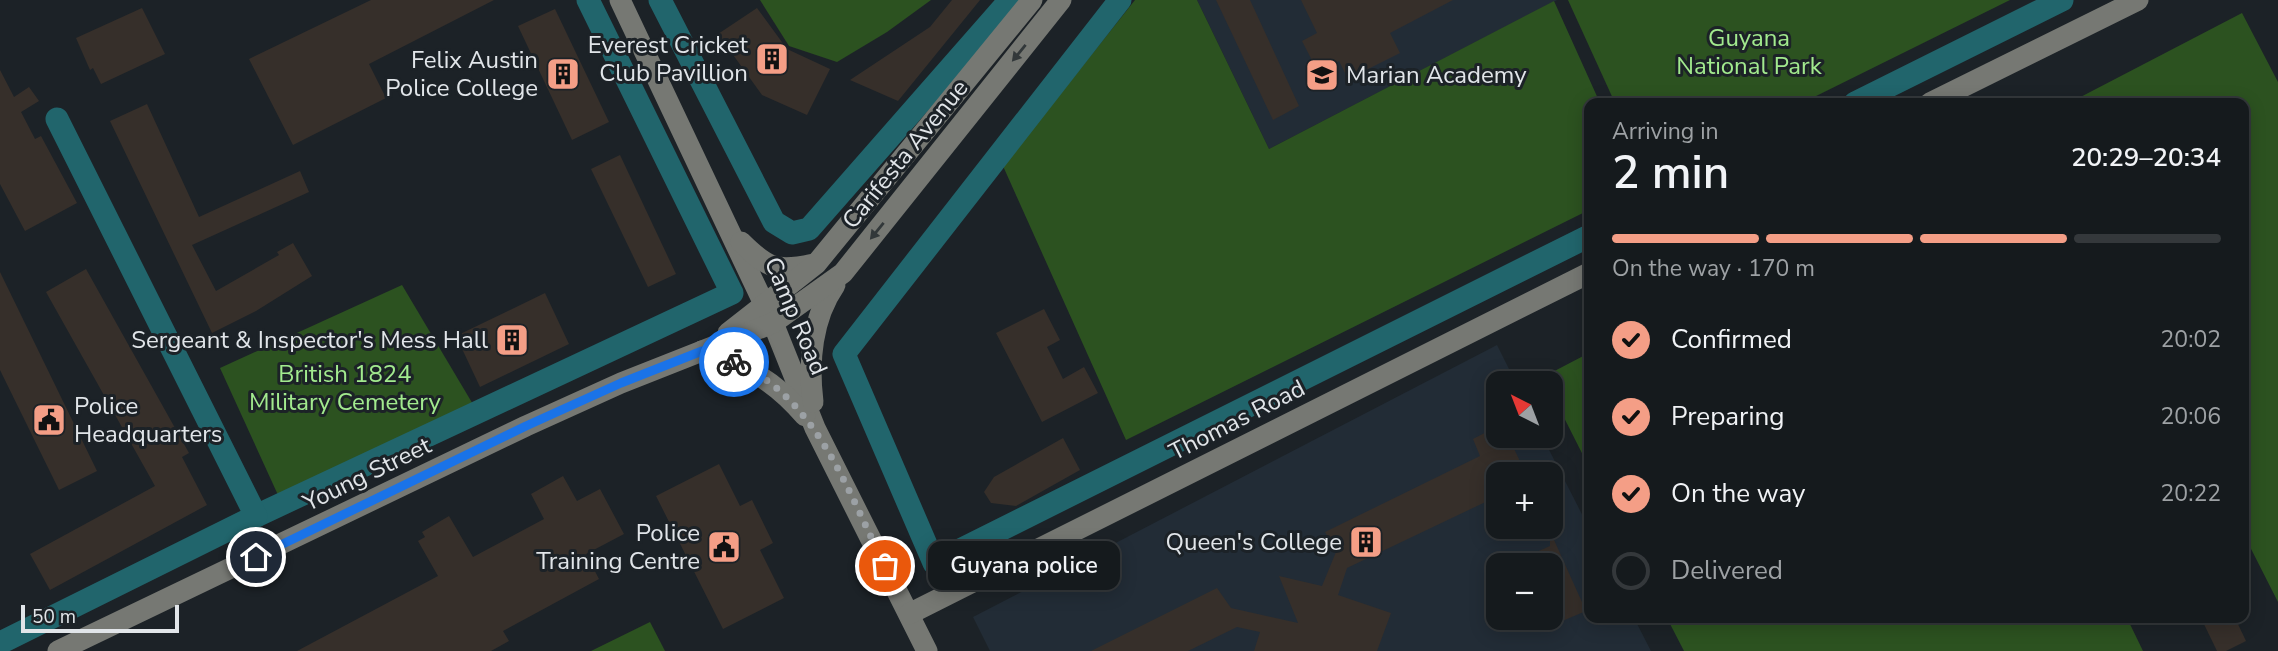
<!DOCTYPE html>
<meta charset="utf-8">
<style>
body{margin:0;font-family:"Nunito Sans",sans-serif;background:#22272a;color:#f1f3f6;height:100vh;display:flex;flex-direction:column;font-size:26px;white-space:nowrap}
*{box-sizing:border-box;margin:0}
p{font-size:23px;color:#9da1a4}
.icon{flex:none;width:38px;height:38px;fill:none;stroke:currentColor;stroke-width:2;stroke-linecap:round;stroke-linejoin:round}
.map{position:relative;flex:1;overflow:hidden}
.panel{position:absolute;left:1584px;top:98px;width:665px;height:525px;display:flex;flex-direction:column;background:#151a1d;border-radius:14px;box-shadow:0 4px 18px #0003,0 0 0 2px #34383b}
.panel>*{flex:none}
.needle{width:46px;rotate:318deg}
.buttons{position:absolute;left:1486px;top:371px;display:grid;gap:14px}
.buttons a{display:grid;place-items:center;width:77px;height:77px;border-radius:14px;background:#151a1d;box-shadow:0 4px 18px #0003,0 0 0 2px #34383b;font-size:35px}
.scale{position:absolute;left:21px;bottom:18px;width:158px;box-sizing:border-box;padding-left:7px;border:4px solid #e1e5e9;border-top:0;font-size:19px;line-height:24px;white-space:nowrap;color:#e1e5e9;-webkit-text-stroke:5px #1c2227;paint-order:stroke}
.pin{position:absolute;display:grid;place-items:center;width:60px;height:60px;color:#fff;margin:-30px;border:4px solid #fff;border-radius:50%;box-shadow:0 2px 7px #0007}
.courier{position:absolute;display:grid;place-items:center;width:70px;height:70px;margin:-35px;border:5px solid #1a73e8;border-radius:50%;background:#fff;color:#222;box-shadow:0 2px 9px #0007}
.bubble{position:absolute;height:49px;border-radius:14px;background:#151a1d;box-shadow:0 4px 18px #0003,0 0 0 2px #34383b;font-size:23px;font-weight:600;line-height:49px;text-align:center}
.head em{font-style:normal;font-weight:600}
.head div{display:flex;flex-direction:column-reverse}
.head{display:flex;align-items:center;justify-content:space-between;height:119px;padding:0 28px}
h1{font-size:46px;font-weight:600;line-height:52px}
.bar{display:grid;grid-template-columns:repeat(4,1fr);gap:10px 7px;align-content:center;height:84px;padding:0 28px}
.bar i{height:9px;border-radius:5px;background:#34383b}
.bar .active{background:#f49e86}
.bar p{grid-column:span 4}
ol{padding:0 28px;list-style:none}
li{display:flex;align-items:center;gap:21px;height:77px}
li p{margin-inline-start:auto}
li .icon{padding:7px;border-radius:50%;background:#f49e86;color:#111;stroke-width:4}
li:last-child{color:#9da1a4}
li i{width:38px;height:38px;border:4px solid #34383b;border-radius:50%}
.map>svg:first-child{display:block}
.built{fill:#222c36;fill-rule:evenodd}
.green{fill:#2c5220}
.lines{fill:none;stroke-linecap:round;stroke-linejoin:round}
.canal{stroke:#21656c;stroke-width:23}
.building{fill:#362f2a}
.secondary{stroke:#767873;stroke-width:21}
.oneway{fill:#32383a}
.done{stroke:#9ca1a5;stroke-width:7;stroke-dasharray:0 12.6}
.route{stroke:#1a73e8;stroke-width:9}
.labels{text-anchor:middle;stroke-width:6;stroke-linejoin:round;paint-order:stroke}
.park-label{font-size:24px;fill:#a2ea8e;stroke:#1c2227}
.poi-label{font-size:24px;fill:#e1e5e9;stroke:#1c2227;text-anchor:end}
.street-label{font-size:24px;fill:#e1e5e9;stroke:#1c2227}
</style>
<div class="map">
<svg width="2278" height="651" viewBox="0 0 2278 651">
<rect width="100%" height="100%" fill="#1c2227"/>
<g class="built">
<polygon points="1197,0 1557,0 1269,149"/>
<path d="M1497,345L1516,383H1498V436H1542L1589,528V618H1634L1651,651H990L973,617ZM1498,474H1550V527H1498ZM1498,565H1550V618H1498Z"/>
</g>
<g class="green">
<polygon points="760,0 931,0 887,32 837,62 789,46"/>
<polygon points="1135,0 1197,0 1269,149 1554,1 1600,103 1589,103 1589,210 1126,440 1003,166"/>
<polygon points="1568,0 2010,0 1802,103 1615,103"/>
<polygon points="2242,13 2278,82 2278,602 2244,535 2244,103 2069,103"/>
<polygon points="402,285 474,406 278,495 220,368"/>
<polygon points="1589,353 1589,467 1551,392 1550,383 1546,383 1543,377"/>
<polygon points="1667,618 2127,618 2143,651 1684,651"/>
<polygon points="650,622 665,651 591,651"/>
</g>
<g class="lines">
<g class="canal">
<polyline points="660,0 774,222 792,233 809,229 1010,0"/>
<polyline points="1120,0 844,354 934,563 1589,236"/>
<polyline points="1855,103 2062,0"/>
<polyline points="256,516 732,293 588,0"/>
<polyline points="0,643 256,516 57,119"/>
</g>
</g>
<g class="building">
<polygon points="371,0 494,0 369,64 386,98 293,145 249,59"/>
<polygon points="952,0 980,0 898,101 850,80 930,27"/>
<polygon points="1216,0 1250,0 1299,106 1273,120"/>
<polygon points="1301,0 1453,0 1390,33 1400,53 1348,79 1339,61 1318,72 1302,41 1317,33"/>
<polygon points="142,8 165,54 101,84 93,68 90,70 76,38"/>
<polygon points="757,8 787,49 830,69 807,115 762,95 718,34"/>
<polygon points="555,9 609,122 572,140 518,26"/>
<polygon points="0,70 14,97 29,87 39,101 21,112 35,139 41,136 77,203 25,231 0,184"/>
<polygon points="147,104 199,217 300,171 309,192 192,245 216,291 279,255 277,252 293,243 312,276 256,311 212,333 110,121"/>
<polygon points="620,155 676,274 648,287 591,169"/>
<polygon points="86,269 189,453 182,457 207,505 50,590 30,554 155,486 46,292"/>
<polygon points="0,272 97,471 59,490 0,370"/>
<polygon points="545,293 569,344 480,387 456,336"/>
<polygon points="1044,309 1060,340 1047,347 1063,379 1084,367 1098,393 1042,422 996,333"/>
<polygon points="1498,426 1498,436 1508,436 1526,474 1498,474 1498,496 1347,568 1338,595 1391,613 1377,651 1254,651 1260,632 1237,627 1188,651 1091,651 1217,588 1231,608 1298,623 1279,576 1322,586 1336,552 1325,532 1480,456 1473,439"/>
<polygon points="1063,438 1080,470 1016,506 991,503 984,492 994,477"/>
<polygon points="719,464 740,506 752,500 773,543 760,550 784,598 723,629 656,496"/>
<polygon points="563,476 577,501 600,489 624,534 586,554 599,579 503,631 509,641 491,651 297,651 438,576 418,541 425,537 422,532 449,516 473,557 544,519 531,494"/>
<polygon points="1550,531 1586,611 1560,622 1550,602 1550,565 1507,565 1550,546"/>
<polygon points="2201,618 2235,618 2246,641 2226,651 2217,651"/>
</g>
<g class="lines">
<g class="secondary">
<polyline points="620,0 773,323 815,428 927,651"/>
<polyline points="1930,103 2138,0"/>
<path d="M741,242C768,269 777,272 814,264"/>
<polyline points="728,333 816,264 1032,0"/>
<path d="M702,351C747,366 774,380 805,416"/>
<path d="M813,402C808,362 812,318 835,285"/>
<polyline points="909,614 1589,273"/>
<polyline points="58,651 526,426 621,383 773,323 843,273 1061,0"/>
</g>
</g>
<defs><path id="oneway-solid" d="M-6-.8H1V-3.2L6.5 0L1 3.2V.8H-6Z" transform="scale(1.75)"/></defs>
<g class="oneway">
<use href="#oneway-solid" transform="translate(1019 53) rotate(129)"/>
<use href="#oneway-solid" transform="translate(877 231) rotate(129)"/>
</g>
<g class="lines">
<path class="done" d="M734,362C817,397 847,490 885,566"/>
<polyline class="route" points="256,557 526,426 621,383 702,351 734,362"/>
</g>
<defs>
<symbol id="building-square" viewBox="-11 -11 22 22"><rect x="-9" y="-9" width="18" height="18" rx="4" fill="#f49e86" stroke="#1c2227"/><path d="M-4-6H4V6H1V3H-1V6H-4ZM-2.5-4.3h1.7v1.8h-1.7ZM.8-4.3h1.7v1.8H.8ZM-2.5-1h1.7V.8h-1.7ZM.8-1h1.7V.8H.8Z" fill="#111"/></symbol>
<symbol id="school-square" viewBox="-11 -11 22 22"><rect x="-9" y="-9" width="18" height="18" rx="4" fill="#f49e86" stroke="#1c2227"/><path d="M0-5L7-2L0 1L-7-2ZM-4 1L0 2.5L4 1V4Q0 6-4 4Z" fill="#111"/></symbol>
<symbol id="civic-square" viewBox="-11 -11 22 22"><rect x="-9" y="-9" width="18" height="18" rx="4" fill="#f49e86" stroke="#1c2227"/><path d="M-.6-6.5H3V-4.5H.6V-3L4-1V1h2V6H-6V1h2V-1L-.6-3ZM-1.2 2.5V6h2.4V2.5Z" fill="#111"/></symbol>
</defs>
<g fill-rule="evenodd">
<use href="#building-square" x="753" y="40" width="38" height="38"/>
<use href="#building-square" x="544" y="55" width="38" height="38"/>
<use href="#school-square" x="1303" y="56" width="38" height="38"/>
<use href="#building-square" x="493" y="321" width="38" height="38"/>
<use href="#civic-square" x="30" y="401" width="38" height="38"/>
<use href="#building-square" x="1347" y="523" width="38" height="38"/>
<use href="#civic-square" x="705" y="528" width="38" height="38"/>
</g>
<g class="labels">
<g class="park-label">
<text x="1749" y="46">Guyana<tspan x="1749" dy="28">National Park</tspan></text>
<text x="345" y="382">British 1824<tspan x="345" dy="28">Military Cemetery</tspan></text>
</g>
<g class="poi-label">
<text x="748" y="53">Everest Cricket<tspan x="748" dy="28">Club Pavillion</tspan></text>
<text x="538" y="68">Felix Austin<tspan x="538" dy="28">Police College</tspan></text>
<text x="1346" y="83" text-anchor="start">Marian Academy</text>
<text x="488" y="348">Sergeant &amp; Inspector's Mess Hall</text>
<text x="74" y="414" text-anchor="start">Police<tspan x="74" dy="28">Headquarters</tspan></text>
<text x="700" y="541">Police<tspan x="700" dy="28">Training Centre</tspan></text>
<text x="1342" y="550">Queen's College</text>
</g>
<g class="street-label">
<text transform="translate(905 154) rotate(-51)" y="8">Carifesta Avenue</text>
<text transform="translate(796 316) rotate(67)" y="8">Camp Road</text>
<text transform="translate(1237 420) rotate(-27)" y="8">Thomas Road</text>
<text transform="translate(367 474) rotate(-26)" y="8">Young Street</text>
</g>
</g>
</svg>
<div class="buttons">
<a><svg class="needle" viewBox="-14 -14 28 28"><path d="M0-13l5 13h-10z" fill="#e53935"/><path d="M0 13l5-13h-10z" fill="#9da1a4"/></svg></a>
<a>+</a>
<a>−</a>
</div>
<div class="scale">50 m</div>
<div class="pin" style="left:885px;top:566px;background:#ea580c"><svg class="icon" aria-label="bag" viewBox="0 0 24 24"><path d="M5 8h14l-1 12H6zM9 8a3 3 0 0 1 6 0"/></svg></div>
<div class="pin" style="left:256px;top:557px;background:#1f2937"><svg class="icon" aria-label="home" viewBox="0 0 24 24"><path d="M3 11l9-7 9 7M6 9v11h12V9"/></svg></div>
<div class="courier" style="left:734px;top:362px"><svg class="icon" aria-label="bike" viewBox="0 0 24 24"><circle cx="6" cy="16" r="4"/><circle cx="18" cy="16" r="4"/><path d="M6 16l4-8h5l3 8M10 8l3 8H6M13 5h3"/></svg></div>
<div class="bubble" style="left:928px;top:541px;width:192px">Guyana police</div>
<section class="panel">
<div class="head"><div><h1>2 min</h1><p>Arriving in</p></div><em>20:29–20:34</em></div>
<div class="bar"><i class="active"></i><i class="active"></i><i class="active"></i><i></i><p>On the way · 170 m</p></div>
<ol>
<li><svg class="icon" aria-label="check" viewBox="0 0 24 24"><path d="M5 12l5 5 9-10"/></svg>Confirmed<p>20:02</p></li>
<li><svg class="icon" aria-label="check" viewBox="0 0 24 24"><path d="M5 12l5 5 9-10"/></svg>Preparing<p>20:06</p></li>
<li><svg class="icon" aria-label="check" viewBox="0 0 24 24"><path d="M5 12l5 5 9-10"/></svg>On the way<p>20:22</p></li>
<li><i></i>Delivered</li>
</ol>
</section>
</div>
